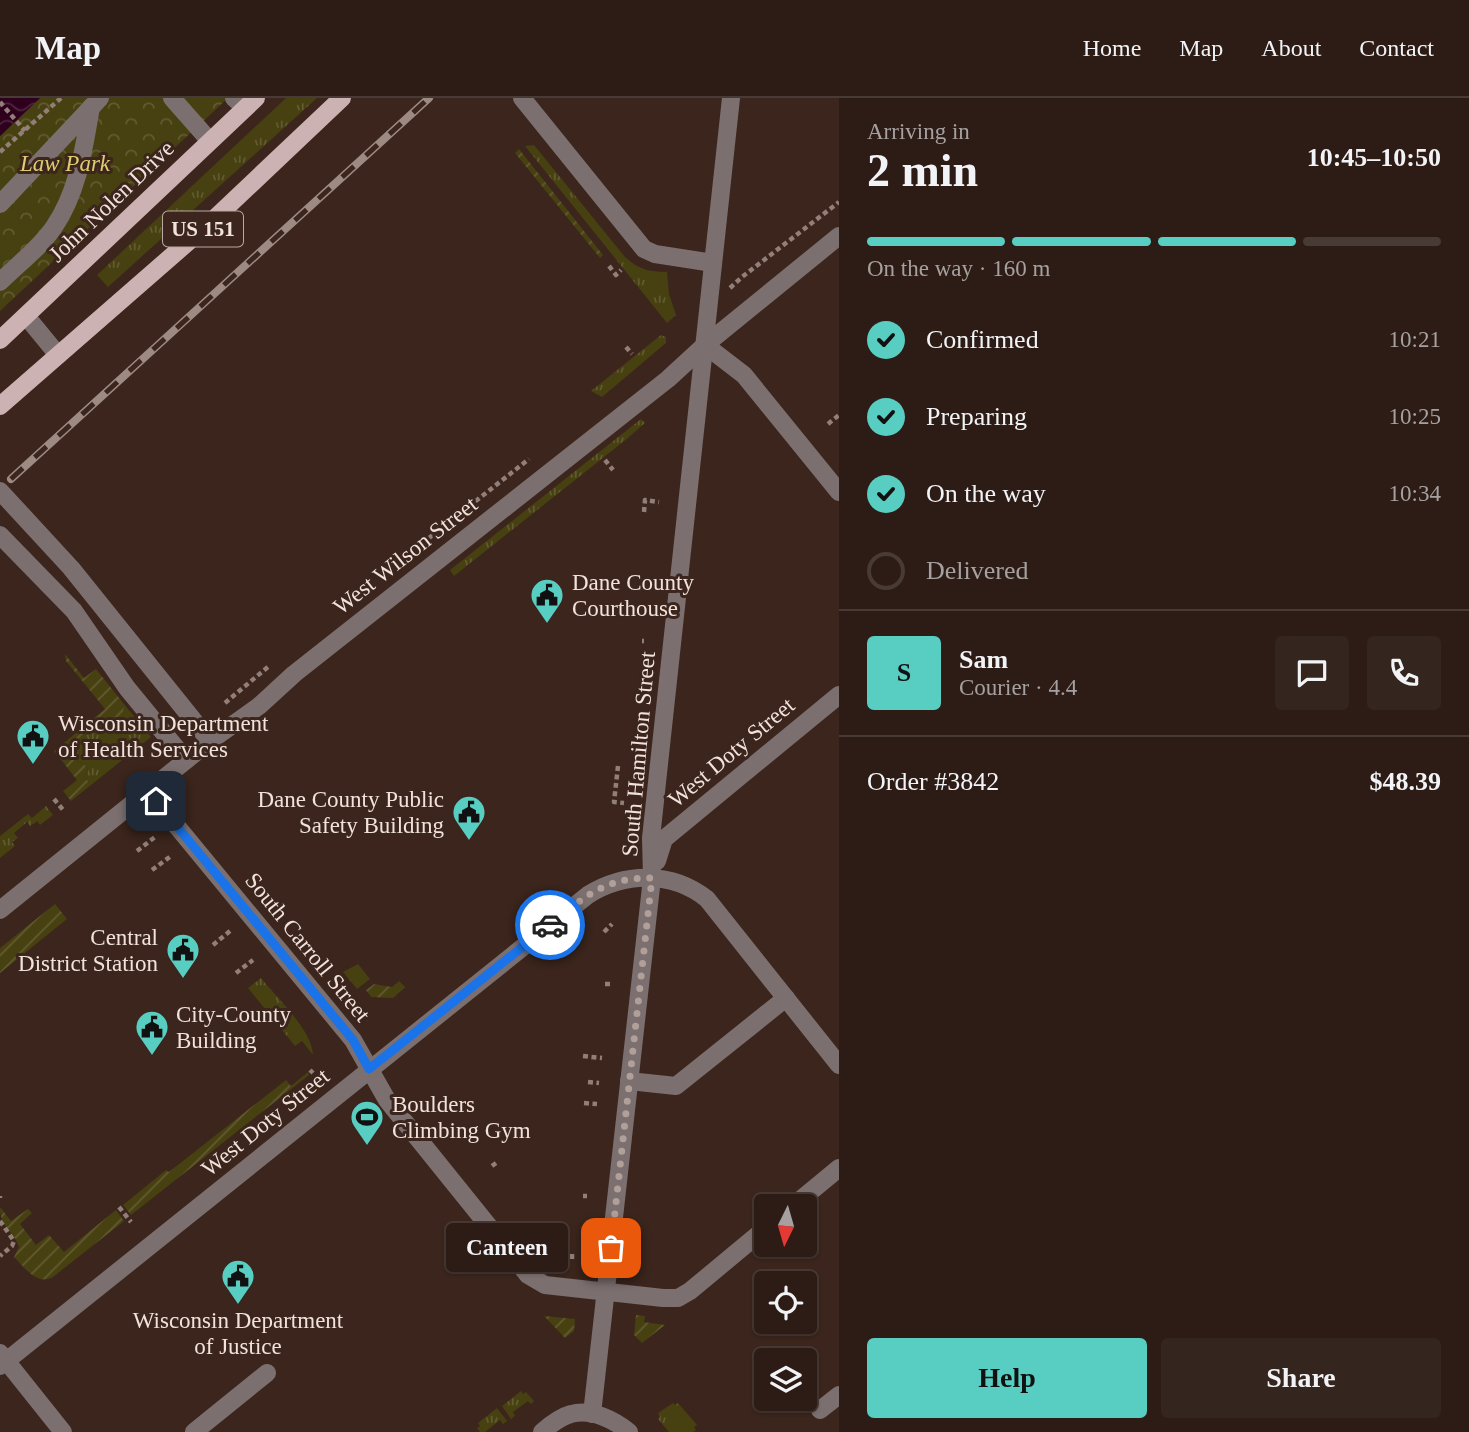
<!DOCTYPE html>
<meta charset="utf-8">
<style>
body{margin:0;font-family:Georgia,serif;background:#34251e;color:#f1f3f6;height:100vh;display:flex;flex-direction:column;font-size:26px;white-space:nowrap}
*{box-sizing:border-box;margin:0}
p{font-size:23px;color:#a6a1a0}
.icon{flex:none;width:38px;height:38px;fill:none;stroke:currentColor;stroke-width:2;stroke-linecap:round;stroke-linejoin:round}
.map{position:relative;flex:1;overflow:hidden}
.side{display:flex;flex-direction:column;background:#2c1c15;width:630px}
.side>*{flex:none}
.needle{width:46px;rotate:185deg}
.tools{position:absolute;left:754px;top:1096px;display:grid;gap:14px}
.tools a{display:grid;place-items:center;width:63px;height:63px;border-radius:7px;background:#2c1c15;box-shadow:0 2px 5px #0004,0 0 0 2px #483a34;font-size:35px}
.pin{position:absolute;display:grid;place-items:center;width:60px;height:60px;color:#fff;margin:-30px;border-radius:14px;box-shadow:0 4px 10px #0006}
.courier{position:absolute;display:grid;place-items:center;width:70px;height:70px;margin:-35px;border:5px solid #1a73e8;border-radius:50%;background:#fff;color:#222;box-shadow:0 2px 9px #0007}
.bubble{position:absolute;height:49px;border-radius:7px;background:#2c1c15;box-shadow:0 2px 5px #0004,0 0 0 2px #483a34;font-size:23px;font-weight:700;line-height:49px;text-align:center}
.summary em{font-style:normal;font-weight:700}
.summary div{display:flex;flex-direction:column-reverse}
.summary{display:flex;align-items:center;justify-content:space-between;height:119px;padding:0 28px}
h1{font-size:46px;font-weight:700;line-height:52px}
.bar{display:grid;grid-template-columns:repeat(4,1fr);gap:10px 7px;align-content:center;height:84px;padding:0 28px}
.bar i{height:9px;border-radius:5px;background:#483a34}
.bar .current{background:#57cec1}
.bar p{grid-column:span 4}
.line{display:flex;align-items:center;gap:18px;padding:0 28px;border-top:2px solid #483a34}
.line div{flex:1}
.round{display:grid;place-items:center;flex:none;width:74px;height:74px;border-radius:7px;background:#34251e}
ol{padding:0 28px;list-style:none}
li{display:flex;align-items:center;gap:21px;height:77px}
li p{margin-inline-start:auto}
li .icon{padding:7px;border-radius:50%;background:#57cec1;color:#111;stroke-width:4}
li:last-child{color:#a6a1a0}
li i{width:38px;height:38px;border:4px solid #483a34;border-radius:50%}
.button{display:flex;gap:14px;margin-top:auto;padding:14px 28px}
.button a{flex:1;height:80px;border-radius:7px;background:#57cec1;color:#111;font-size:28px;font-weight:700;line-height:80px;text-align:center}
.button a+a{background:#34251e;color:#f1f3f6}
header{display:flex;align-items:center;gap:42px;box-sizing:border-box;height:98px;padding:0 35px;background:#2c1c15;border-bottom:2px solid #483a34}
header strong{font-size:33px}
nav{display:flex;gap:38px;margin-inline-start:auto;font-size:24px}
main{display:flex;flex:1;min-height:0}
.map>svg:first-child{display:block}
.grass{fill:url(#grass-tufts)}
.park{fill:url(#park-crowns)}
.garden{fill:url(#garden-furrows)}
.water{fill:url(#water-waves)}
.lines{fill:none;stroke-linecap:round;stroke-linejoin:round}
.path{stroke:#927f78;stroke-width:4.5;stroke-dasharray:5 3.5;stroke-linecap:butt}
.minor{stroke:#7c6f6f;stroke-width:18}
.major{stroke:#cdb2b3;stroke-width:18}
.rail-casing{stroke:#9d8a83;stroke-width:8}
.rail{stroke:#3b251c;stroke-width:5;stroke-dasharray:16;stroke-linecap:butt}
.done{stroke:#b1a099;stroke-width:7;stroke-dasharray:0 12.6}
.route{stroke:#1a73e8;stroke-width:9}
.labels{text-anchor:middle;stroke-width:6;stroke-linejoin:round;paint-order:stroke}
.shield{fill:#3b251c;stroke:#baa9a2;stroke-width:2}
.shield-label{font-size:21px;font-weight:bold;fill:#f1e2dc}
.park-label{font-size:23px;font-style:italic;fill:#ddce70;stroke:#3b251c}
.street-label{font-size:23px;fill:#f1e2dc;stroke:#3b251c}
.poi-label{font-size:23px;fill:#f1e2dc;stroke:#3b251c;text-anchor:start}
</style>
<header>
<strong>Map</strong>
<nav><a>Home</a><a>Map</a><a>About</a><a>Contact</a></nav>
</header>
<main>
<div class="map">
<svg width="839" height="1334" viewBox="0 0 839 1334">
<defs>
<pattern id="grass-tufts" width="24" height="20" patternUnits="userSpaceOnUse" patternTransform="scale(1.75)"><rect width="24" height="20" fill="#474010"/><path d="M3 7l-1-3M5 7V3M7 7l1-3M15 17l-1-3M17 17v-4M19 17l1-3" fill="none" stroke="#625b32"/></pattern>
<pattern id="park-crowns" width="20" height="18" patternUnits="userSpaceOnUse" patternTransform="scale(1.75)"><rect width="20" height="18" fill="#474010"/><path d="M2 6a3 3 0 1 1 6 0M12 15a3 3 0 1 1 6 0" fill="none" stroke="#625b32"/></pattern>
<pattern id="garden-furrows" width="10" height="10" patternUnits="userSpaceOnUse" patternTransform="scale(1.75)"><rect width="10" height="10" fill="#474010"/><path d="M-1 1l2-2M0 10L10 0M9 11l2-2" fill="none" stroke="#625b32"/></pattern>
<pattern id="water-waves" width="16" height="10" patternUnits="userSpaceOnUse" patternTransform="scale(1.75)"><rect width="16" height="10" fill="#2e001d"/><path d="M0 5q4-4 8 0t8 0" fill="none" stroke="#4d253d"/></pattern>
</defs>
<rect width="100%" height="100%" fill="#3b251c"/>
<g class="grass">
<polygon points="286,0 317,0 108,189 97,177"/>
<path d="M534,47L625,159C638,171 649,174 667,174L669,196L676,217L667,225L525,48Z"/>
<polygon points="661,237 666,239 666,245 602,299 591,293"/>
<polygon points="641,321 645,325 628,340 454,478 450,472"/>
<path d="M124,606L151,639L91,687L84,678L88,674C87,664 80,667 75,660C75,641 87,630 106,628L112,632L118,628Z"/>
<polygon points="46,708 53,717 40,727 37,723 30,728 27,724 14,735 18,740 12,744 15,748 0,760 0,738 28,716 32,720"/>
<polygon points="358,866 370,881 357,891 343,874"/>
<polygon points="336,878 371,919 367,923 334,884"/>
<path d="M261,880C277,900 312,932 313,957L302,943L295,948L248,890Z"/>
<polygon points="521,1293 523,1296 526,1294 534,1303 531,1306 528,1303 513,1314 515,1318 511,1321 502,1308"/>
<polygon points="673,1305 675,1307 678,1305 697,1327 694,1329 696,1332 693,1334 669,1334 658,1321 660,1319 658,1315"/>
<polygon points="497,1310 507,1323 503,1326 500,1322 485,1334 480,1334 477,1330 480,1328 478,1325"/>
</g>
<polygon class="park" points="40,0 228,0 0,213 0,38"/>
<g class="garden">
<polygon points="519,51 603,157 600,160 515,55"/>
<path d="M65,556L84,580L96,571L124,606C125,614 118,627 112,632L106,628C87,631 76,640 75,660C80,667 87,664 88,674L84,678L91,687L71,703L63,693L77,682L54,653L105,611L66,563Z"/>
<polygon points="55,806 67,821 0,875 0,850"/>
<polygon points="399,883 405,889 393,900 371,899 366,892 374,886 392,889"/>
<polygon points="308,974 309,977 131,1117 123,1107 166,1072 169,1074 286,982 291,988"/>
<path d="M0,1109L11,1123L28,1111L32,1115L20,1126L36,1147L49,1137L64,1154L116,1112L124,1123L53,1179C37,1188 25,1170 14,1159L19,1149C13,1131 0,1130 0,1109Z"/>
<polygon points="636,1217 645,1218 644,1224 665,1227 642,1245 634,1237"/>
<polygon points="544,1218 575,1221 574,1233 565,1240"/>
</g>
<polygon class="water" points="0,0 40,0 0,38"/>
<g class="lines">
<g class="path">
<polyline points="0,4 25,33"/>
<polyline points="0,54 61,0"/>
<polyline points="609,168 616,177 621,172"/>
<polyline points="730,190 742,179 839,104"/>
<polyline points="626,249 632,256"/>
<polyline points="828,326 839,317"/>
<polyline points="605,362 613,372"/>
<polyline points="644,414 645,402 659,404"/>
<polyline points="382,477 529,361"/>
<polyline points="642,543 644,543"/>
<polyline points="225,605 269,568"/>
<polyline points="618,668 614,704 624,705"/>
<polyline points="54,701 64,713"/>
<polyline points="137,753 155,739"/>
<polyline points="152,772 171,758"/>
<polyline points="604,834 612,826"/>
<polyline points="213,847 230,833"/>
<polyline points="236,875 253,862"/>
<polyline points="605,886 610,886"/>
<polyline points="583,958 602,960"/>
<polyline points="310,972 313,975"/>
<polyline points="588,984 599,985"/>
<polyline points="584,1005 597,1006"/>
<polyline points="447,1011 450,1009"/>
<polyline points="469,1040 473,1037"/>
<polyline points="492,1068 496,1065"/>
<polyline points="0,1098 0,1100"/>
<polyline points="583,1098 587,1098"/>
<polyline points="119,1109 131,1124"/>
<polyline points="0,1123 14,1143 12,1148 0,1158"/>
<polyline points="572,1161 572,1155"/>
</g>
<g class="minor">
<polyline points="172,0 209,42"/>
<polyline points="234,0 245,10"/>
<polyline points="522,0 644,151 655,156 713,165"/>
<polyline points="0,106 100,0"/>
<path d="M0,184C18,166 40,150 54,129C78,94 84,50 91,9"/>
<polyline points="26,218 58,257"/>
<polyline points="705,247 744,277 839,394"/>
<polyline points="0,393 71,470 210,643"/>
<polyline points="0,437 74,513 127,590 186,662"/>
<polyline points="147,692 353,942 387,1002 528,1177 545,1187 663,1200 678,1200 690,1193 766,1130"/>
<polyline points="657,763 664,741 839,597"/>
<polyline points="0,812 210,643 259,608 294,576 668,281 705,247 839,138"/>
<polyline points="629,983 676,988 786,900"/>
<polyline points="793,1108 839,1070"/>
<polyline points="0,1255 63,1334"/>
<path d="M0,1268L588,797C625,774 672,773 707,801L839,967"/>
<polyline points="820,1312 839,1297"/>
<polyline points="592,1316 652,780 651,740 731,0"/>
<polyline points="194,1334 267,1275"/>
<path d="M542,1334C550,1327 560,1319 571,1316C591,1310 614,1322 629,1334"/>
</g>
<g class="major">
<polyline points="0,242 256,0"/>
<polyline points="0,308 212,123 342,0"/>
</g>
<defs>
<polyline id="rail" points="11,381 429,0"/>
</defs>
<use href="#rail" class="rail-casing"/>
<use href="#rail" class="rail"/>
</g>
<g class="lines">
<path class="done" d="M550,827C584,799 605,779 652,780L611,1150"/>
<polyline class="route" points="156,703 353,942 369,971 550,827"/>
</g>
<defs>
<symbol id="civic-pin" viewBox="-11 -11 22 30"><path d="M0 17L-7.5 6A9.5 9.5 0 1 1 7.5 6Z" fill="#57cec1" stroke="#3b251c"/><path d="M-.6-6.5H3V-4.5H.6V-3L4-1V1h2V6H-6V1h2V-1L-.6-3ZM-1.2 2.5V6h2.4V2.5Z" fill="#111"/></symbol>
<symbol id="stadium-pin" viewBox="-11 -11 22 30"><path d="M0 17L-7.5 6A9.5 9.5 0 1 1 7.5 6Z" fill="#57cec1" stroke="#3b251c"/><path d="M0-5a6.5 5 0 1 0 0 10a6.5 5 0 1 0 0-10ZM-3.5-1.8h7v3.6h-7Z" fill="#111"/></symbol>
</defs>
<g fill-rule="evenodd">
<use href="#civic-pin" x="528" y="478" width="38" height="52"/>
<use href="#civic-pin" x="14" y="619" width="38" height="52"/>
<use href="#civic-pin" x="450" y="695" width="38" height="52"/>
<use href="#civic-pin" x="164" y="833" width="38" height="52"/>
<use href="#civic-pin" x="133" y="910" width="38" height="52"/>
<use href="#stadium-pin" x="348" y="1000" width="38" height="52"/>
<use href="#civic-pin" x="219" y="1159" width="38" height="52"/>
</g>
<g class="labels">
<rect class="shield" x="163" y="113.5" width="80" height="35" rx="5"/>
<g class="shield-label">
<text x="203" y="138">US 151</text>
</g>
<g class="park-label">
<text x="65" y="73">Law Park</text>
</g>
<g class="street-label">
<text transform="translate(111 103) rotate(-44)" y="8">John Nolen Drive</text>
<text transform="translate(405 457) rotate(-38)" y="8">West Wilson Street</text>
<text transform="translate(731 654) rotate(-40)" y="8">West Doty Street</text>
<text transform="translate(638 656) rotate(-85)" y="8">South Hamilton Street</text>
<text transform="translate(308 849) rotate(51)" y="8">South Carroll Street</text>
<text transform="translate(265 1024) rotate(-39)" y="8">West Doty Street</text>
</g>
<g class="poi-label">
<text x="572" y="492">Dane County<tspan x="572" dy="26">Courthouse</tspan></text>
<text x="58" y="633">Wisconsin Department<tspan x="58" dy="26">of Health Services</tspan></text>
<text x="444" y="709" text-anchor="end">Dane County Public<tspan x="444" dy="26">Safety Building</tspan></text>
<text x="158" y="847" text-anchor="end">Central<tspan x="158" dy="26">District Station</tspan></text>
<text x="176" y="924">City-County<tspan x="176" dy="26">Building</tspan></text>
<text x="392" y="1014">Boulders<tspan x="392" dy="26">Climbing Gym</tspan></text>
<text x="238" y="1230" text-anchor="middle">Wisconsin Department<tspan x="238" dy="26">of Justice</tspan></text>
</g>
</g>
</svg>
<div class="tools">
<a><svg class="needle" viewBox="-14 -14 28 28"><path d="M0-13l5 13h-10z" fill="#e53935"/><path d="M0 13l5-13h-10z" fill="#a6a1a0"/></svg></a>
<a><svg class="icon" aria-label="locate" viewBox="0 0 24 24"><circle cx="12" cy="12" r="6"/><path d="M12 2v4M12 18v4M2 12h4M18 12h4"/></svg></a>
<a><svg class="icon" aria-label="layers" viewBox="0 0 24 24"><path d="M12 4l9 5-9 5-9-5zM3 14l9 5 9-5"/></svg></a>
</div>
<div class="pin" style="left:611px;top:1150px;background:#ea580c"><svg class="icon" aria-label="bag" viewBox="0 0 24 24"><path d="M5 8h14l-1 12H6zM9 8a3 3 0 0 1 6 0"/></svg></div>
<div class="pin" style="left:156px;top:703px;background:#1f2937"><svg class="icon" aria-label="home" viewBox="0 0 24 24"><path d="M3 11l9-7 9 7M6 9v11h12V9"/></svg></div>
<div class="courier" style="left:550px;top:827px"><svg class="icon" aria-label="car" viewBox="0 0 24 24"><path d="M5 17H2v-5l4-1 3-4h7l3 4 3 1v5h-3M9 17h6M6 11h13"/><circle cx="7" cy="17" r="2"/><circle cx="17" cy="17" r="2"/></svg></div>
<div class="bubble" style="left:446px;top:1125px;width:122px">Canteen</div>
</div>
<section class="side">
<div class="summary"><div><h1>2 min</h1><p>Arriving in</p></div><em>10:45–10:50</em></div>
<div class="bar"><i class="current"></i><i class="current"></i><i class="current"></i><i></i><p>On the way · 160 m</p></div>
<ol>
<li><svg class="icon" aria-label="check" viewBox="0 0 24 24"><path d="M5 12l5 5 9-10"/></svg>Confirmed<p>10:21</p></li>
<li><svg class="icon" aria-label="check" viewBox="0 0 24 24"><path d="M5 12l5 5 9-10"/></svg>Preparing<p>10:25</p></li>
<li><svg class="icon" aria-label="check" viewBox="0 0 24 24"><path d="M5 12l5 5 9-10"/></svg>On the way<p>10:34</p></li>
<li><i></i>Delivered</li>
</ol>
<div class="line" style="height:126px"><b class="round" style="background:#57cec1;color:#111">S</b><div><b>Sam</b><p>Courier · 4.4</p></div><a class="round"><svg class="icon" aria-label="chat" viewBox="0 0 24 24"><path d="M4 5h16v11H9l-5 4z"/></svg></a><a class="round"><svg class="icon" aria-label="phone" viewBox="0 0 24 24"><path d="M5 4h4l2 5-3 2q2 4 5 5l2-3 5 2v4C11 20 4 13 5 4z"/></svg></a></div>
<div class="line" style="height:91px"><div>Order #3842</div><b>$48.39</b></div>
<div class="button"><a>Help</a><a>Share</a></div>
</section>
</main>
